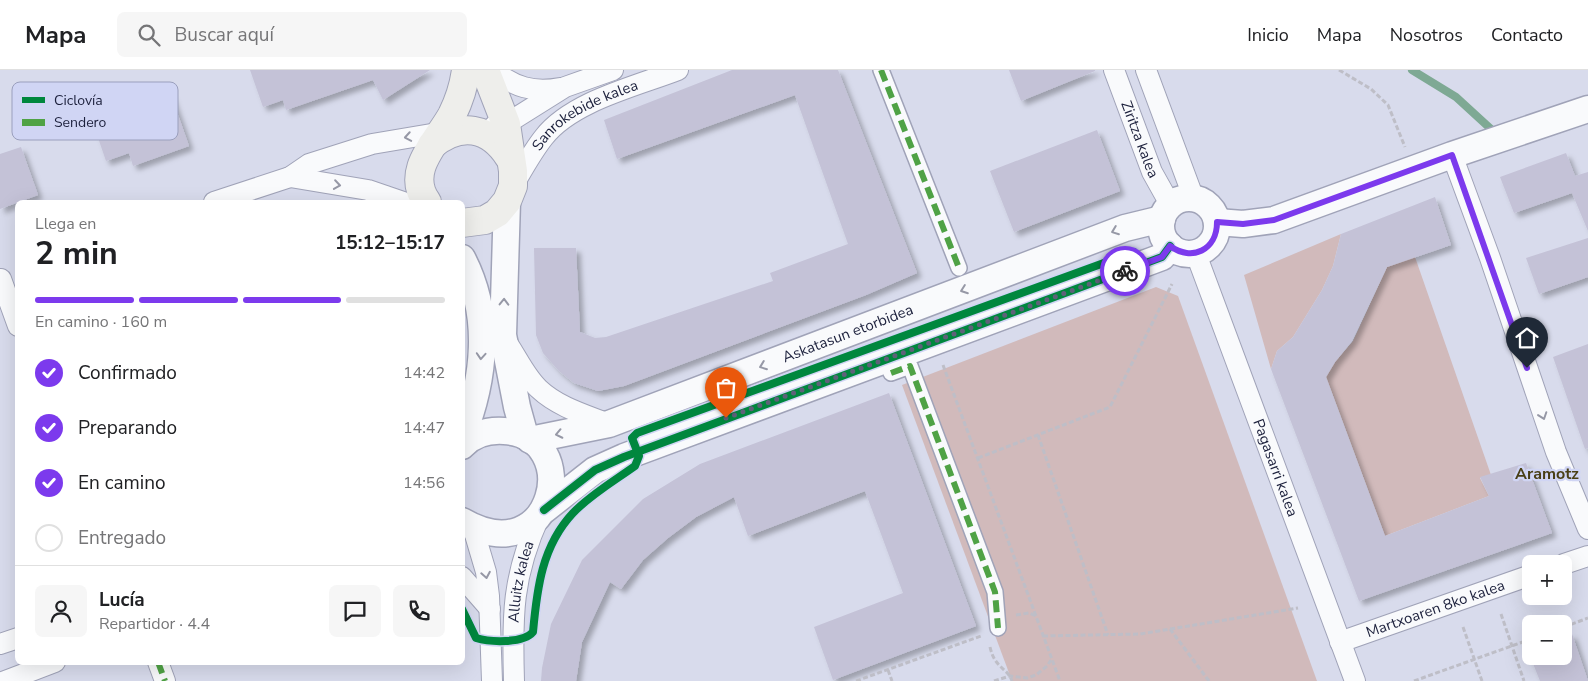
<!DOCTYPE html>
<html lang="es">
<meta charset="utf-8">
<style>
body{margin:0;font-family:"Nunito Sans",sans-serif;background:#f6f6f6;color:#202124;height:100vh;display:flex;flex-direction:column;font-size:19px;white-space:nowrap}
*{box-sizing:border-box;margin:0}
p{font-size:16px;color:#757577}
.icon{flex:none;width:28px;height:28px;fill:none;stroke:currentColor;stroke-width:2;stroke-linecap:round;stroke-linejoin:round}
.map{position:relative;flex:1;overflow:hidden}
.side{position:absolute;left:15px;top:130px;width:450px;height:465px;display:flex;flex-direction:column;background:#fff;border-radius:8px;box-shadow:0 5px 20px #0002}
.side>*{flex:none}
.controls{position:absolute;left:1522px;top:485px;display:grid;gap:10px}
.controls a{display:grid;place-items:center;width:50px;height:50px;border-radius:8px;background:#fff;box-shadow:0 5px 20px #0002;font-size:25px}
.pin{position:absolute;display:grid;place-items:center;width:42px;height:42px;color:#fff;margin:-51px -21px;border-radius:50% 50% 50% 0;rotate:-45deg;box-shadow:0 0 5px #0007}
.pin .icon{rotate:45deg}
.courier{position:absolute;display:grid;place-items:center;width:50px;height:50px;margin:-25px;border:4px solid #7c3aed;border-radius:50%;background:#fff;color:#222;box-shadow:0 1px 6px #0007}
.summary em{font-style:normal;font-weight:700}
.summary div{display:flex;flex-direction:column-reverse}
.summary{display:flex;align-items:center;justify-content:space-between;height:85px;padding:0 20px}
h1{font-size:32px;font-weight:700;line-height:38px}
.bar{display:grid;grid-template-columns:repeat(4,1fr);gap:8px 5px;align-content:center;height:60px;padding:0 20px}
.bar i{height:6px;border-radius:4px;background:#e0e0e0}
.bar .selected{background:#7c3aed}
.bar p{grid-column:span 4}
.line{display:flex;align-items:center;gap:12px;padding:0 20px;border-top:1px solid #e0e0e0}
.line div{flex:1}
.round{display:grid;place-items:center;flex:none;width:52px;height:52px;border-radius:8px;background:#f6f6f6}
ol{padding:0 20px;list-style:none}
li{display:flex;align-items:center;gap:15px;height:55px}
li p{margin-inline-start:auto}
li .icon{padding:5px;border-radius:50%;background:#7c3aed;color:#fff;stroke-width:4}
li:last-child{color:#757577}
li i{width:28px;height:28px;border:2px solid #e0e0e0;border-radius:50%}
header{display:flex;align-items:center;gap:30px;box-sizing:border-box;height:70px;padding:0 25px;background:#fff;border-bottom:1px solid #e0e0e0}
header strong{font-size:24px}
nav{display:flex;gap:28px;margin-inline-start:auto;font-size:18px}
.search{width:350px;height:45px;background:#f6f6f6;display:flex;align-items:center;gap:12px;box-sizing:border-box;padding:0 18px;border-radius:8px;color:#757577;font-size:19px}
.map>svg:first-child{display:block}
.green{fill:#d1babb}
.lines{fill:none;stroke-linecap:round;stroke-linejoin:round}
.stream{stroke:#7ea994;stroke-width:8}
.building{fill:#c4c2d7;filter:url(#shadow)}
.pedestrian-casing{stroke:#a0a3b8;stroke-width:18}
.minor-casing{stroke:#a0a3b8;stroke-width:22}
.tertiary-casing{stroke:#a0a3b8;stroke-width:29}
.secondary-casing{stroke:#a0a3b8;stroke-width:30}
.path{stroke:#bebec7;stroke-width:3;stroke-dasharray:5 2.5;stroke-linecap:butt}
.pedestrian{stroke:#f9fafc;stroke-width:15}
.minor{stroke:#f9fafc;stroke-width:20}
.tertiary{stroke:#f9fafc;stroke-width:26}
.secondary{stroke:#eeeeeb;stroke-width:28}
.quiet{stroke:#4fa245;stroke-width:6;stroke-dasharray:12 6;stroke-linecap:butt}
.cycleway-casing{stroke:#d0d5f4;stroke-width:11}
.cycleway{stroke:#00873e;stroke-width:8}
.oneway{stroke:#9698a6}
.done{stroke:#5e617a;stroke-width:5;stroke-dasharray:0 9}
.route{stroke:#7c3aed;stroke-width:6}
.labels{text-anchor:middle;stroke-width:4.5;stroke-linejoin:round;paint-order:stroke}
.street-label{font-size:15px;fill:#1c203c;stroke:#d0d5f4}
.neighbourhood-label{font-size:16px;font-weight:bold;fill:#493f16;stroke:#d0d5f4}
.key{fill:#d0d5f4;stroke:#9a9fbd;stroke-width:1}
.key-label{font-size:14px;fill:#1c203c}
</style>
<header>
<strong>Mapa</strong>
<div class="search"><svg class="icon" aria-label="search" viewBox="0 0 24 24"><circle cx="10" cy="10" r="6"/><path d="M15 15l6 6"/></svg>Buscar aquí</div>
<nav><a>Inicio</a><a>Mapa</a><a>Nosotros</a><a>Contacto</a></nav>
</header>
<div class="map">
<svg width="1588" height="611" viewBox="0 0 1588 611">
<defs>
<filter id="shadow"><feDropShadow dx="4.5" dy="4.5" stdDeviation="2.5" flood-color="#0004"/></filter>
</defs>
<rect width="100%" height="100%" fill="#d8dbec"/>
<g class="green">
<polygon points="1341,164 1333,196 1322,220 1293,267 1277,281 1271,299 1244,205"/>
<polygon points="1415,187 1491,405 1480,408 1489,426 1385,466 1326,307 1335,292 1353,271 1387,197"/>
<polygon points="1156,217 1178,226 1317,611 1012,611 902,315"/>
</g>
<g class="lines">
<polyline class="stream" points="1412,0 1456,27 1492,60"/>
</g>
<g class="building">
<polygon points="250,0 430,0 383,30 373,10 286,40 283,30 263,37"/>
<polygon points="732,0 838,0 917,203 866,225 624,316 598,321 574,313 559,301 543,283 536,265 534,178 576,178 580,262 595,268 606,267 773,211 770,203 848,174 795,25 617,89 604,50"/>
<polygon points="1009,0 1095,0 1095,1 1021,31"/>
<polygon points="171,25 189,76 133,96 129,83 106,91 93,53"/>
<polygon points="1097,60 1120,121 1014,162 990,101"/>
<polygon points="21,77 38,125 0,139 0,84"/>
<polygon points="1566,83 1575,106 1588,102 1588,161 1572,123 1514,143 1500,107"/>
<polygon points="1435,127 1451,175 1387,197 1352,271 1335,292 1326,307 1385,466 1489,426 1480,407 1526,393 1552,463 1359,531 1271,299 1277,281 1293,267 1322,220 1333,196 1341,164"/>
<polygon points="1588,168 1588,207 1539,224 1526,188"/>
<polygon points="1588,274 1588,378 1585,379 1553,287"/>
<polygon points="889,323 976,556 833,610 814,557 903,523 865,421 748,466 734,427 696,447 668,468 643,490 621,519 610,512 582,572 576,611 541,611 542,598 551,554 582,490 643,429 700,394"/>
<polygon points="1572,564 1588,611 1540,611 1528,581 1531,580 1531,586 1564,586 1564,567"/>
</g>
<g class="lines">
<defs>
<g id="pedestrian">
<polyline points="881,0 959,198"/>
<polyline points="891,303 910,296 995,522 998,558"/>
</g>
<g id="minor">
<path d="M493,0C514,17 533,23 560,18"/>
<path id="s1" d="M1114,0L1152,102L1171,136"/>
<polyline points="1146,0 1194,129"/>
<polyline points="494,56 506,54 565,17 613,0"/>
<polyline points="1452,85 1490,188 1556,382 1588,459"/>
<polyline points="290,107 368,120 403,132"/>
<path id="s2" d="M513,116C523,99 532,82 544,67C572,31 637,16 678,0"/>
<polyline points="214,132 290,107 309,94 372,74 449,61"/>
<path id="s3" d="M1196,184L1355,611"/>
<polyline points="1,209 18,256"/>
<path d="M508,274C518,289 526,307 539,319C558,337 586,345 609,354"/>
<polyline points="473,458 486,502 489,526 492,611"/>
<polyline points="1564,494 1588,486"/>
<polyline points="462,507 490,539"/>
<path id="s4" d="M1340,572L1531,505"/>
<polyline points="0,574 18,568"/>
<polyline points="158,592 165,611"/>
<polyline points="5,611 55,592"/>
<path id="s5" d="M514,611C512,546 512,506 540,445"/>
</g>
<g id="tertiary">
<circle cx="1189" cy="156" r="28"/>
<polyline points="507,131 503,265 517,337 525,366"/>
<polyline points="1217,152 1243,154 1274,150 1452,85 1588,39"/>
<path d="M462,188C492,245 485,309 462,367"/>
<path id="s6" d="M530,370L609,354L1125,158L1162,149"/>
<path d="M462,376C473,364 488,360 504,361C585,365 555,505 462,451"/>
<polyline points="544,440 595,400 624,387 1162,187 1170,176"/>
</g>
<g id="secondary">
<path d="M432,75C460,52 489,56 509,87"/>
<path d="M427,132C404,101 438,71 452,45C459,31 464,15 466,0"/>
<polyline points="462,153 485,150 497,143 507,131 513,116 513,101 506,54 485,0"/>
</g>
</defs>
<use href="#pedestrian" class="pedestrian-casing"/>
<use href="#minor" class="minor-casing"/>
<use href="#tertiary" class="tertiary-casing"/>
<use href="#secondary" class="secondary-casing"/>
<g class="path">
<polyline points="1339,0 1371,19 1388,35 1405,77"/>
<polyline points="943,295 1060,611"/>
<polyline points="1038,365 1108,565"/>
<polyline points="978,388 1110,337 1172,214"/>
<polyline points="1501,544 1524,611"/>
<polyline points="1016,545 1029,543 1036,546"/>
<polyline points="1463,557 1482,611"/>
<polyline points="1564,557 1588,548"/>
<polyline points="1170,559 1209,611"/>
<polyline points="1043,566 1140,564 1298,538"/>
<path d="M990,577C995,599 1007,597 1012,611"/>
<polyline points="888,600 892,611"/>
<polyline points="856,611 981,566"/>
<polyline points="994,611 1010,606 1027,608 1036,605 1047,596 1051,590"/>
<polyline points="1414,611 1531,569"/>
</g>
<use href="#pedestrian" class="pedestrian"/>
<use href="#minor" class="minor"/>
<use href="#tertiary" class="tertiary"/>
<use href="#secondary" class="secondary"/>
<g class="quiet">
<polyline points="881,0 959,198"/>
<polyline points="891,303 910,296 995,522 998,558"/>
<polyline points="158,592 165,611"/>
</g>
<defs>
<g id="cycleway">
<polyline points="544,440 595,400 624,387 1162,187 1170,176"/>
<path d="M462,539L476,568C489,572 523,574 533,562C537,518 542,476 573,443C590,425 614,411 635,396L639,386L632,368L637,363L1134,182"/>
</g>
</defs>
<use href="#cycleway" class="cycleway-casing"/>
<use href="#cycleway" class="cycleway"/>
</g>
<defs><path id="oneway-chevron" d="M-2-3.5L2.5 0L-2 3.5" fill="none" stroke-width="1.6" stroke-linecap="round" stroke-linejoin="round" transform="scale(1.25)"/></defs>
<g class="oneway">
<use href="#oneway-chevron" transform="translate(408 67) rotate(170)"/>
<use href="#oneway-chevron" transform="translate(337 115) rotate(8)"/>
<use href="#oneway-chevron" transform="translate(1115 161) rotate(159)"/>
<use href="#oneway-chevron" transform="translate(964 220) rotate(160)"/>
<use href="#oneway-chevron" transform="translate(504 232) rotate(-89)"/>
<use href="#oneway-chevron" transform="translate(481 286) rotate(94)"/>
<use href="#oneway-chevron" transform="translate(763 296) rotate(159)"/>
<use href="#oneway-chevron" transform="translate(1543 346) rotate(71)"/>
<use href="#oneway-chevron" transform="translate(559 364) rotate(168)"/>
<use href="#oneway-chevron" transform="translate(486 505) rotate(80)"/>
</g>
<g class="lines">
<polyline class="done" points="726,348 1125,201"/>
<path class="route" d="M1125,201L1162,187L1170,176C1192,192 1217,180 1217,152L1243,154L1274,150L1452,85L1527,298"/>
</g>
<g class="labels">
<g class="street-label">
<text dy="5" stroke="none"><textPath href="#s2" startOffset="105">Sanrokebide kalea</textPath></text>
<text dy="5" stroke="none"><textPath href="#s1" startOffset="74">Ziritza kalea</textPath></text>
<text dy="5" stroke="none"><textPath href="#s6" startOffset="336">Askatasun etorbidea</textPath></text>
<text dy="5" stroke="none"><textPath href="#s3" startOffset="228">Pagasarri kalea</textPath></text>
<text dy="5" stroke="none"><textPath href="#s5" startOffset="100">Alluitz kalea</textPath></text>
<text dy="5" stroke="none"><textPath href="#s4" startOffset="101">Martxoaren 8ko kalea</textPath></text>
</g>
<g class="neighbourhood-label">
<text x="1547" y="409">Aramotz</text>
</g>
</g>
<rect x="12" y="12" width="166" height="58" rx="8" class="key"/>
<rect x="22" y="27" width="23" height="6" fill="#00873e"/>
<rect x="22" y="49" width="23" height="7" fill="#4fa245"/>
<g class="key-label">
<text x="54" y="35">Ciclovía</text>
<text x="54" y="57">Sendero</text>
</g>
</svg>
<div class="controls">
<a>+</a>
<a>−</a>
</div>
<div class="pin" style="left:726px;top:348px;background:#ea580c"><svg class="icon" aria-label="bag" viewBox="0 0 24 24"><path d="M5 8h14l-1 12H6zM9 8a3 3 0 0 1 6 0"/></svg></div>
<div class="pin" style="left:1527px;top:298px;background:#1f2937"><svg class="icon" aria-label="home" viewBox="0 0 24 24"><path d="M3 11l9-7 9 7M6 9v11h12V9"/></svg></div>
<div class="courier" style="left:1125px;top:201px"><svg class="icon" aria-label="bike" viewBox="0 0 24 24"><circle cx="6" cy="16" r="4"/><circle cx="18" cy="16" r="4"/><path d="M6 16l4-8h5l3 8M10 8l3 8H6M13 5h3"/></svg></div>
<section class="side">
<div class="summary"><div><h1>2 min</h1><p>Llega en</p></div><em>15:12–15:17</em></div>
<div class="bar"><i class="selected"></i><i class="selected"></i><i class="selected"></i><i></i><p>En camino · 160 m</p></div>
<ol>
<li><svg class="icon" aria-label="check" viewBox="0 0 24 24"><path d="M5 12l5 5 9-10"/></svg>Confirmado<p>14:42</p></li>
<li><svg class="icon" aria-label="check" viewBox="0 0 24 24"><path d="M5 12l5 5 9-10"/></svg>Preparando<p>14:47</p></li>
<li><svg class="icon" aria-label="check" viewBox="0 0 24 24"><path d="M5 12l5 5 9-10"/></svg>En camino<p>14:56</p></li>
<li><i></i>Entregado</li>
</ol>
<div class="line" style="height:90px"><a class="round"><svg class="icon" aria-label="person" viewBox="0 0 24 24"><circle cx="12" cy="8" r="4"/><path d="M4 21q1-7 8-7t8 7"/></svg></a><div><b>Lucía</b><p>Repartidor · 4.4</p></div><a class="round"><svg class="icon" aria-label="chat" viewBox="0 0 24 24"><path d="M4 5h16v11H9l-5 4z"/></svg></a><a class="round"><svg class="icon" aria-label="phone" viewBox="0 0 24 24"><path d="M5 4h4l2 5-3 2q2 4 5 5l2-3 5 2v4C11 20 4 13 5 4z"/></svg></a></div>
</section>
</div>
